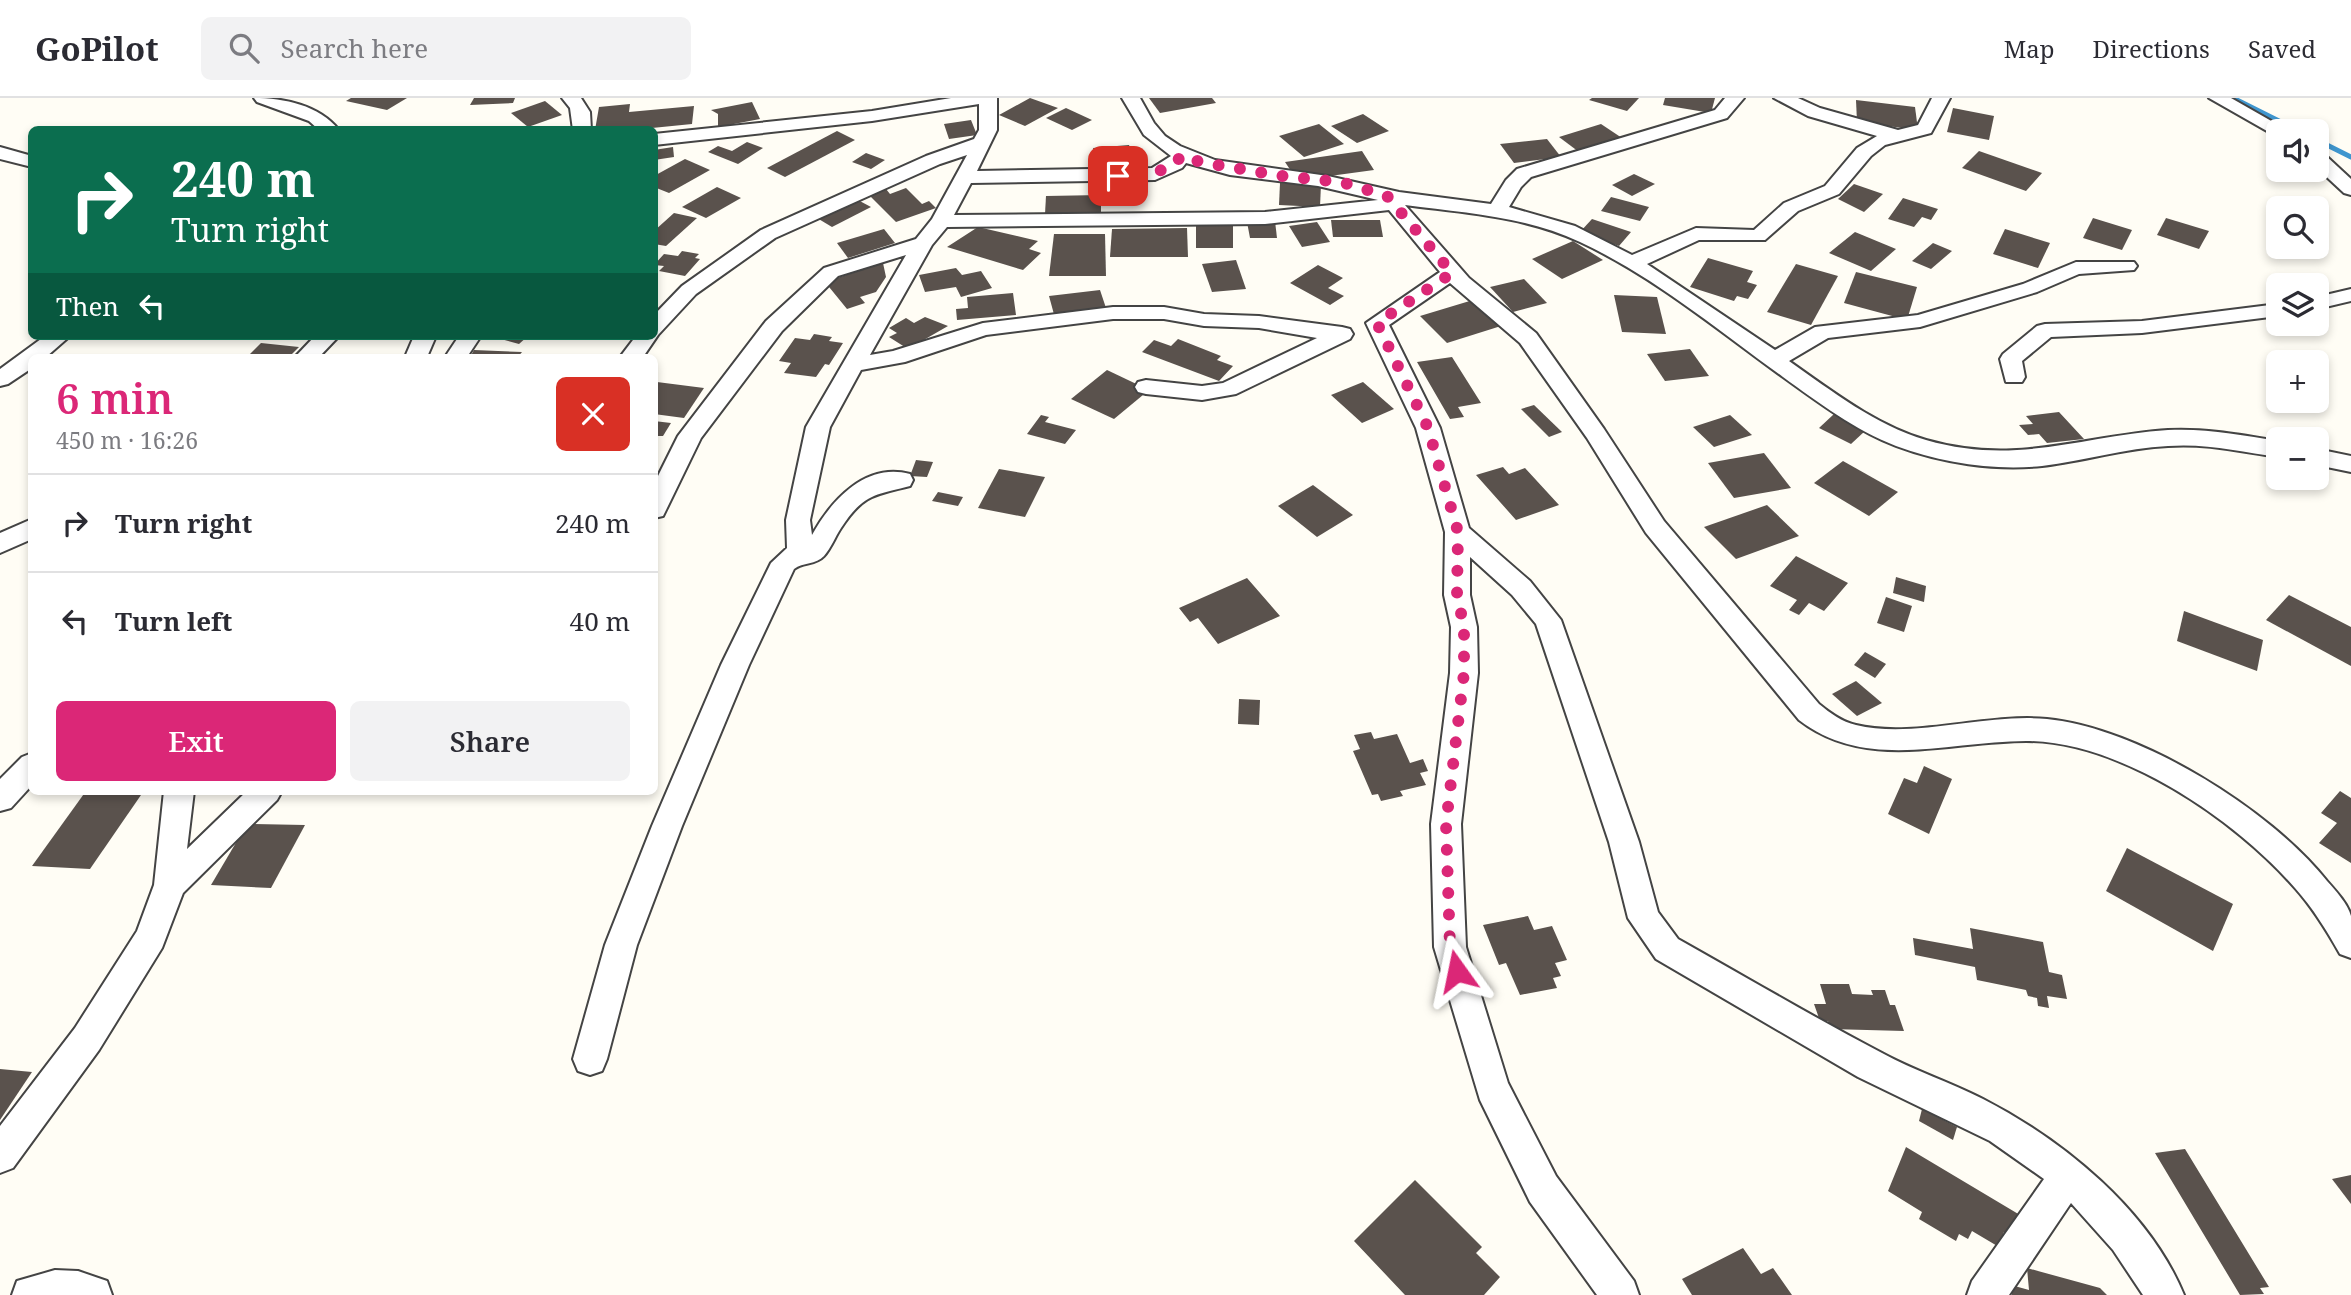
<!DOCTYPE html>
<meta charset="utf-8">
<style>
body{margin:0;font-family:"Noto Serif",serif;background:#f2f2f3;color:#2b2b33;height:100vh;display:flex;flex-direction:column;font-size:26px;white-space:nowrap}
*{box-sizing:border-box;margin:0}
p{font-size:23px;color:#7c7c81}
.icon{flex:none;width:38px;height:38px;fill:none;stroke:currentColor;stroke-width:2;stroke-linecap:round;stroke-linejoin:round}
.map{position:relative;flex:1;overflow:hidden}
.drawer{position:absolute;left:28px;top:256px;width:630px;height:441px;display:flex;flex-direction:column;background:#fff;border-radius:10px;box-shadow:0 4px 10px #0003}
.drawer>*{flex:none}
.guide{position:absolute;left:28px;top:28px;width:630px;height:214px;border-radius:10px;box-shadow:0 4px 10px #0003;background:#0b6e4f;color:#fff;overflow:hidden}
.fabs{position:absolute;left:2266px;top:21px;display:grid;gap:14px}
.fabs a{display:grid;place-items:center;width:63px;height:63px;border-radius:10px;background:#fff;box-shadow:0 4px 10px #0003;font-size:35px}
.pin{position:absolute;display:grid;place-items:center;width:60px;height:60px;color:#fff;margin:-30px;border-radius:14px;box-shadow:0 4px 10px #0006}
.me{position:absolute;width:77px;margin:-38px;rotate:348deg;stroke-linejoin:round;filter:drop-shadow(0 0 5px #0008)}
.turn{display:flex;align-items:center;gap:24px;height:147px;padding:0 28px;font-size:32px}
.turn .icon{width:91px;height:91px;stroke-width:2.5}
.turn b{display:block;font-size:49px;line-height:60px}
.then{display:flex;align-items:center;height:66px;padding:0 28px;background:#0003;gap:14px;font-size:26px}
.round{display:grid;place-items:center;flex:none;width:74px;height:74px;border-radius:10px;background:#f2f2f3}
.overview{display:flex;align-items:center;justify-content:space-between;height:119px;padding:0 28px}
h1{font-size:42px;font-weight:600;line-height:52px;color:#db2777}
.primary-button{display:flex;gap:14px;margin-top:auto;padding:14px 28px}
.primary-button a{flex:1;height:80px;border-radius:10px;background:#db2777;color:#fff;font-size:28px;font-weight:600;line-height:80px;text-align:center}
.primary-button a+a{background:#f2f2f3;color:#2b2b33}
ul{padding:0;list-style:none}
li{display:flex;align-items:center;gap:21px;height:98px;padding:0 28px;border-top:2px solid #e1e1e2}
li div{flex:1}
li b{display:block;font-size:26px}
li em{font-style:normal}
header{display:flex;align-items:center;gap:42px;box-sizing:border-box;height:98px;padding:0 35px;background:#fff;border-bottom:2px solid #e1e1e2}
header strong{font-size:33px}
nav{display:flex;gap:38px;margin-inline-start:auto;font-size:24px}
.search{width:490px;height:63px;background:#f2f2f3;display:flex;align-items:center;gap:18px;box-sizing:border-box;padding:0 24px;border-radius:10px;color:#7c7c81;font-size:26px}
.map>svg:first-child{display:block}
</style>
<header>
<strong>GoPilot</strong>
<div class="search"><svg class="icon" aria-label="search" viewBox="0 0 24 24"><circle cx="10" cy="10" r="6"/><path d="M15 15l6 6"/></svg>Search here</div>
<nav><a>Map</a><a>Directions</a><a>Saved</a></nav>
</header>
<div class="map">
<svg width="2351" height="1197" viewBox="0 0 2351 1197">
<rect width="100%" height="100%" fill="#fffdf5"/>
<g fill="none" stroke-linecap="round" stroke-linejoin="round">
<g stroke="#3f96cf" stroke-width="5">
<path d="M2233,0L2299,33"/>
<path d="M2317,42L2351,59"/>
</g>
</g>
<g fill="#5a524d">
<path d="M351,0H407L387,12L346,3Z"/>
<path d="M474,0H515L513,5L470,7Z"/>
<path d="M1030,0L1058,10L1025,28L999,17Z"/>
<path d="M1149,0H1212L1216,5L1160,15Z"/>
<path d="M1592,0H1639L1627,13L1589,2Z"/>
<path d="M1665,0H1715L1711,15L1663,7Z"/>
<path d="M1856,2L1915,9L1918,32L1857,24Z"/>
<path d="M545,3L562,17L528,29L511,15Z"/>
<path d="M752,4L760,21L718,29V16L711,12Z"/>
<path d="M630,6L629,14L694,8L692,26L632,32H595L599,9Z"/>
<path d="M1066,10L1092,22L1072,32L1046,20Z"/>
<path d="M1953,10L1994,18L1989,42L1947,34Z"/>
<path d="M1363,16L1389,33L1357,45L1331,28Z"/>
<path d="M971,22L977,37L949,41L944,26Z"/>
<path d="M1319,26L1344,46L1304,59L1279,38Z"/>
<path d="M1601,26L1622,40L1579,54L1559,39Z"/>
<path d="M837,33L855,42L785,79L767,70Z"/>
<path d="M1547,41L1561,59L1514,65L1500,46Z"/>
<path d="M747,44L763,50L738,66L708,54L718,48L732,53Z"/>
<path d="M1129,47L1136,67L1099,71L1093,50Z"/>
<path d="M673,49L674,59L654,62V52Z"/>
<path d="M1362,53L1374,72L1315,80L1311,74L1293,76L1285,64Z"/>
<path d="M1979,53L2042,75L2026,93L1962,70Z"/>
<path d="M866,55L885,62L871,71L852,64Z"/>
<path d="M685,61L710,72L669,95L654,89V78Z"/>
<path d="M1634,76L1655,86L1632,98L1612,87Z"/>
<path d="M1280,85L1321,86L1320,109L1279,107Z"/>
<path d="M1854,86L1883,96L1864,114L1838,101Z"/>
<path d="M717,89L741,100L706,120L682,109Z"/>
<path d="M906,90L922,106L929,103L936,110L896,124L869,97L886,91L890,96Z"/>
<path d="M1101,97V115L1045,116L1046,98Z"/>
<path d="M1611,99L1649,109L1640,123L1601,113Z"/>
<path d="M1903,100L1938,111L1931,122L1922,119L1914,129L1888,121Z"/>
<path d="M856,101L871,109L832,129L817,120Z"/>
<path d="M674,115L697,120L666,148L654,146V133Z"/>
<path d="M2093,120L2132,132L2122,152L2083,140Z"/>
<path d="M2166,120L2209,133L2199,151L2157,137Z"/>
<path d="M1592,121L1631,134L1619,148L1580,134Z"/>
<path d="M1331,122H1380L1383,139H1333Z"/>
<path d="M1275,123L1277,140H1250L1247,124Z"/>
<path d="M1317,124L1330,144L1302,149L1289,128Z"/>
<rect x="1196" y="128" width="37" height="22"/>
<path d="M978,129L1038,143L1029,151L1041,155L1023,172L947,149Z"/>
<path d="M1187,130L1188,159H1110L1112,131Z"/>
<path d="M884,131L895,145L848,160L837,145Z"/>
<path d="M2005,131L2050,145L2038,170L1993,156Z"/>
<path d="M1855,134L1896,151L1871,173L1829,155Z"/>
<path d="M1054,136H1105L1106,178H1049Z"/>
<path d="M1573,143L1603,162L1562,181L1532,161Z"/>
<path d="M1933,145L1952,153L1931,171L1912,163Z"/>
<path d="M682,153L699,156L695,160L700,161L685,178L659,173L664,168L654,167L664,156L678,158Z"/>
<path d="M1708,160L1753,173L1747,184L1757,187L1748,201L1737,198L1734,203L1690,189Z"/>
<path d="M1236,162L1246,191L1212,194L1202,166Z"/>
<path d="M883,165L886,179L876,194L860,199L865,205L847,211L825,184Z"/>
<path d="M1796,166L1838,178L1811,227L1767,214Z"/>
<path d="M1318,167L1343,180L1328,190L1344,198L1330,207L1290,185Z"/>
<path d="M956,170L962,177L981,173L992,190L961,199L956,189L925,194L919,177Z"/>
<path d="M1856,174L1917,189L1907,222L1844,205Z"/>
<path d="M1524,181L1547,205L1513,214L1490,189Z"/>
<path d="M1100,192L1107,213L1055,220L1049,198Z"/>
<path d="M1013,195L1016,217L957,222L956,211L968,210L967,199Z"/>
<path d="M1614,197L1657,199L1666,236L1622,234Z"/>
<path d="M1473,202L1501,228L1447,245L1420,218Z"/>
<path d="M925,219L948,228L908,251L889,239L897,235L889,230L906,220L914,225Z"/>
<path d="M814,236L832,239L829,243L843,245L829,267L825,266L816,279L784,275L791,265L779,263L795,240L810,242Z"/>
<path d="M490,238H528L519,246Z"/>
<path d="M1178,241L1221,258L1217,262L1233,268L1219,283L1142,254L1154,242L1171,248Z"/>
<path d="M261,245L299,249L289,259H247Z"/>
<path d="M1690,251L1709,278L1665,283L1647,256Z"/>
<path d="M474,252L522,254L518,259H470Z"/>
<path d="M1452,259L1481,305L1458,309L1464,319L1450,321L1417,264Z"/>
<path d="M1107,272L1149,292L1114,321L1071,301Z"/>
<path d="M657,284L704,290L684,320L654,316Z"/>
<path d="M1363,284L1394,311L1362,325L1331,297Z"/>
<path d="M1534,307L1562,334L1549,339L1521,311Z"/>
<path d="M2059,314L2084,341L2047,345L2039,336L2028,337L2019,327L2033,326L2026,318Z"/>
<path d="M1834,316L1865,333L1851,346L1819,330Z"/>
<path d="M1041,317L1049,319L1045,324L1076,332L1065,346L1027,336Z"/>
<path d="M1730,317L1752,337L1714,349L1693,329Z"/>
<path d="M654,323L671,325L663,338H654Z"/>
<path d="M1764,355L1791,390L1734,400L1708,365Z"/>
<path d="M916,362L933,364L927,379L910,378Z"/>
<path d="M1843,363L1898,394L1869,418L1814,385Z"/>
<path d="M1503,369L1509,376L1525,370L1559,407L1516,422L1476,377Z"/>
<path d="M999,371L1045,379L1025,419L978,410Z"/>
<path d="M1313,387L1353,417L1317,439L1278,408Z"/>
<path d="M938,394L963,399L958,408L932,403Z"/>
<path d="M1767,407L1799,438L1736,461L1704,429Z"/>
<path d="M1796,458L1848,485L1824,513L1809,505L1799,517L1789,512L1797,502L1770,488Z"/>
<path d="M1896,479L1926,488L1924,504L1893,495Z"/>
<path d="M1247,480L1280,518L1218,546L1198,520L1190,524L1179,510Z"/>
<path d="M2289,497L2351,529V568L2266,522Z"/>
<path d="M1886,499L1912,508L1904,534L1877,525Z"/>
<path d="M2184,513L2263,542L2257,573L2177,543Z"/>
<path d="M1865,554L1886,566L1875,580L1854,567Z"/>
<path d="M1856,583L1882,605L1857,618L1832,596Z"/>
<path d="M1239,601L1260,602L1259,627L1238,626Z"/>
<path d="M1371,634L1374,641L1397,636L1410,665L1423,661L1428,673L1420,675L1426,687L1400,693L1403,698L1381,703L1378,696L1372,697L1353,653L1360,651L1354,637Z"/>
<path d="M1924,668L1952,681L1929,736L1888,716L1904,680L1917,685Z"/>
<path d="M86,693L141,697L90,771L32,768Z"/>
<path d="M2340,693L2351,700V765L2319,745L2337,725L2321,715Z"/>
<path d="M247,726L305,727L271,790L211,787Z"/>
<path d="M2127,750L2233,806L2213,853L2106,793Z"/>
<path d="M1528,818L1534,832L1552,828L1567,862L1555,865L1561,878L1553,880L1557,890L1520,897L1506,865L1499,867L1483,827Z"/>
<path d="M1970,830L2043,844L2049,874L2062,877L2067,901L2047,898L2049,910L2038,908L2037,900L2028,898L2026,892L1977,882L1975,869L1915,857L1913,840L1973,851Z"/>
<path d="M1820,886H1849L1852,896L1873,897L1871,892H1885L1890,907H1895L1904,933L1830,931L1828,923H1820L1814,906H1826Z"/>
<path d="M0,971L32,974L0,1022Z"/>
<path d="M1922,1011L1957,1029L1953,1042L1919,1023Z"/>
<path d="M1906,1049L2025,1120L2018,1142L2004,1134L1999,1149L1972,1133L1968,1141L1959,1136L1956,1143L1919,1121L1922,1114L1888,1093Z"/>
<path d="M2185,1051L2269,1189L2260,1190L2264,1196L2240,1197L2155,1055Z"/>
<path d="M2351,1077V1106L2332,1081Z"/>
<path d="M1415,1082L1482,1149L1476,1155L1500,1179L1484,1197H1405L1354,1143Z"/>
<path d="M1743,1150L1761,1176L1773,1170L1792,1197H1692L1682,1181Z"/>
<path d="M2027,1170L2100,1190L2107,1197H2012L2011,1187L2029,1192Z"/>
</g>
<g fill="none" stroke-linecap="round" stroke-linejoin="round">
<g stroke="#444" stroke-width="4">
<g id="street">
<path d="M254,0C284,0 319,7 339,32H319L309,23L257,4Z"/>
<path d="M562,0H581L590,14L591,32H573L570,10Z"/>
<path d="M951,0H997V32L977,73L1152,70L1171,58L1144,37L1122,0H1140L1154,25L1165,38L1180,48L1215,62L1328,78L1399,94L1491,106L1506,82L1517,71L1715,12L1725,0H1744L1727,20L1531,79L1521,89L1509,109L1575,128L1632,157L1696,130L1754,132L1784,105L1825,88L1857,50L1877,38L1808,18L1774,0H1798L1820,10L1898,32L1918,27L1932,0H1950L1931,35L1885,47L1871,58L1839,96L1798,113L1765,142H1699L1647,166L1775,252L1815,229L1918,217L2023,186L2076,164H2134L2137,168L2134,172L2079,176L2037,194L1920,229L1828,240L1789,263C1832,293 1875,327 1926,342C2016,368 2081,338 2168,332C2205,330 2242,337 2278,343V359C2242,354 2206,345 2168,348C2125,350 2084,363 2042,368C1995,373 1941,365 1896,348C1855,332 1819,305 1783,279C1718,232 1653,178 1580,144C1524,118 1465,115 1405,107L1469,180L1536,235L1604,331L1664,423L1819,606C1830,615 1842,624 1856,627C1913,641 1987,615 2047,621C2139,630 2270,711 2327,783C2335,792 2348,806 2351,818C2351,831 2351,847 2351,860L2340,856C2327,833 2313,810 2295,790C2235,721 2120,643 2026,643C1949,643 1866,674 1799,622L1646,435L1587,340L1520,245L1450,185L1389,227L1440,330L1469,430L1530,483L1561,522L1639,744L1658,814L1678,841C1746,879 1813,919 1882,955C1915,973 1950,984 1983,1001C2063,1042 2149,1112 2184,1197H2143L2113,1152L2071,1105L2009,1197H1967L1972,1183L2044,1081L1990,1043L1858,979L1656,861L1628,820L1609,744L1536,526L1512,497L1470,459V497L1477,529L1478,575L1461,726L1466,849L1508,985L1556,1078L1634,1183L1639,1197H1597L1530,1104L1480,1002L1434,849L1431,726L1450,575L1451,529L1444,497L1445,434L1416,330L1366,225L1440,174L1389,112L1265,126L947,129L932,147L870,257L893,253L983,225L1113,209H1164L1204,216L1259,218L1342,229L1350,231L1353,236L1350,241L1236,296L1202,302L1146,296L1138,294L1135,289L1138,284L1146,282L1202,288L1223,285L1317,240L1259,230L1204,228L1164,221H1113L986,237L905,264L861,272L830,329L810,422L812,437C831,403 865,364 910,376L913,382L910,388C875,397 863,396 841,430C835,439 831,450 824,458C816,467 803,464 794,471L749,567L682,728L637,847L607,961L602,973L590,977L578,973L573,961L605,847L652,728L721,567L771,465L787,450L786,422L806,329L906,157L838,178L782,233L701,340L666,412L663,418L654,420V386L678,338L766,223L824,170L916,141L932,121L967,57L940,66L775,140L696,196L658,237L643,259H620L636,238H654V217L682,188L761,132L926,58L974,41L979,32V6L872,23L654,47V36L872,13ZM1186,65L1230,77L1318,88L1378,102L1265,114L954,117L971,85L1155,82L1182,70Z"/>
<path d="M2209,0H2231L2289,33H2278V38L2274,37Z"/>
<path d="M0,49L32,58V69L0,61Z"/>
<path d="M2317,54L2324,56L2351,81V97L2344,95L2317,70Z"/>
<path d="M2351,191V203L2317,211V199Z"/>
<path d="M2278,206V218L2142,235L2051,239L2022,263L2025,279L2022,284H2006L2000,261L2003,256L2037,228L2045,226L2142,223Z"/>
<path d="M45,238H70L46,259H32V270L8,286L0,288V271Z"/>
<path d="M315,238H339L319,259H295Z"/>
<path d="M414,238H436L427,259H405Z"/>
<path d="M459,238H481L467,259H445Z"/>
<path d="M2317,351L2351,358V374L2317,367Z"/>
<path d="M32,421V441L0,455V435Z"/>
<path d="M32,655V687L11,710L0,713V681L22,659Z"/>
<path d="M164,693H194L187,751L247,693H282L277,702L183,795L162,850L99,952L13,1070L0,1075V1028L75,930L137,833L154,787Z"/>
<path d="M55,1172L78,1173L107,1183L112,1197H12L17,1183Z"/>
</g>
</g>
<use href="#street" fill="#fff" fill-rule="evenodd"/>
</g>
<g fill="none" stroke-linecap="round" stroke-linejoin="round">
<path stroke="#db2777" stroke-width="12" stroke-dasharray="0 21.6" d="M1118,78C1141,76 1166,78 1182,57L1200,64L1282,78L1341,84L1387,98L1452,175L1377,225L1428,330L1458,434L1457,497L1464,529V575L1446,726L1450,849L1457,873"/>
</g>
</svg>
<div class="fabs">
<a><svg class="icon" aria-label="sound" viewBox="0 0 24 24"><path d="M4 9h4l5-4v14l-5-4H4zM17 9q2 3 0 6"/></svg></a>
<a><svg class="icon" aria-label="search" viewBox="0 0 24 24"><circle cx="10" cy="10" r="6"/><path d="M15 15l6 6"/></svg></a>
<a><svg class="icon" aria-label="layers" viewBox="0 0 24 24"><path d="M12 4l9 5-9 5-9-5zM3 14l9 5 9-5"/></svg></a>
<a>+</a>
<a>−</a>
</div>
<div class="pin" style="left:1118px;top:78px;background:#d93025"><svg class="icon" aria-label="arrive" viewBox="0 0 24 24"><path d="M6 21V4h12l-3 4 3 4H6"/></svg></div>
<svg class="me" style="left:1457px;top:873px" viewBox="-20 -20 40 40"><path d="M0-17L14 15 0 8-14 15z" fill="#db2777" stroke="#fff" stroke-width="4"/></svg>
<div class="guide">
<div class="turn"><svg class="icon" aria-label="right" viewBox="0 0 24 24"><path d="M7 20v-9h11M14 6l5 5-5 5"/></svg><div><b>240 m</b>Turn right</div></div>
<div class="then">Then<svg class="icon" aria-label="left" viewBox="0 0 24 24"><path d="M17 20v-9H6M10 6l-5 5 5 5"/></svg></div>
</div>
<section class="drawer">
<div class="overview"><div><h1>6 min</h1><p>450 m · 16:26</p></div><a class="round" style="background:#d93025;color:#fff"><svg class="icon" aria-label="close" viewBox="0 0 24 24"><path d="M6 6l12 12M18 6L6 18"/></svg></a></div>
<ul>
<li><svg class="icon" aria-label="right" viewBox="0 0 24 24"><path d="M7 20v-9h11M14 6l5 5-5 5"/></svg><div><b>Turn right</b></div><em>240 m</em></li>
<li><svg class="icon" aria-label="left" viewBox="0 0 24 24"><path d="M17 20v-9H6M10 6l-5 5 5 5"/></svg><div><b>Turn left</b></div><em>40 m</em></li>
</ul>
<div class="primary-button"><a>Exit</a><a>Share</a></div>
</section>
</div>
